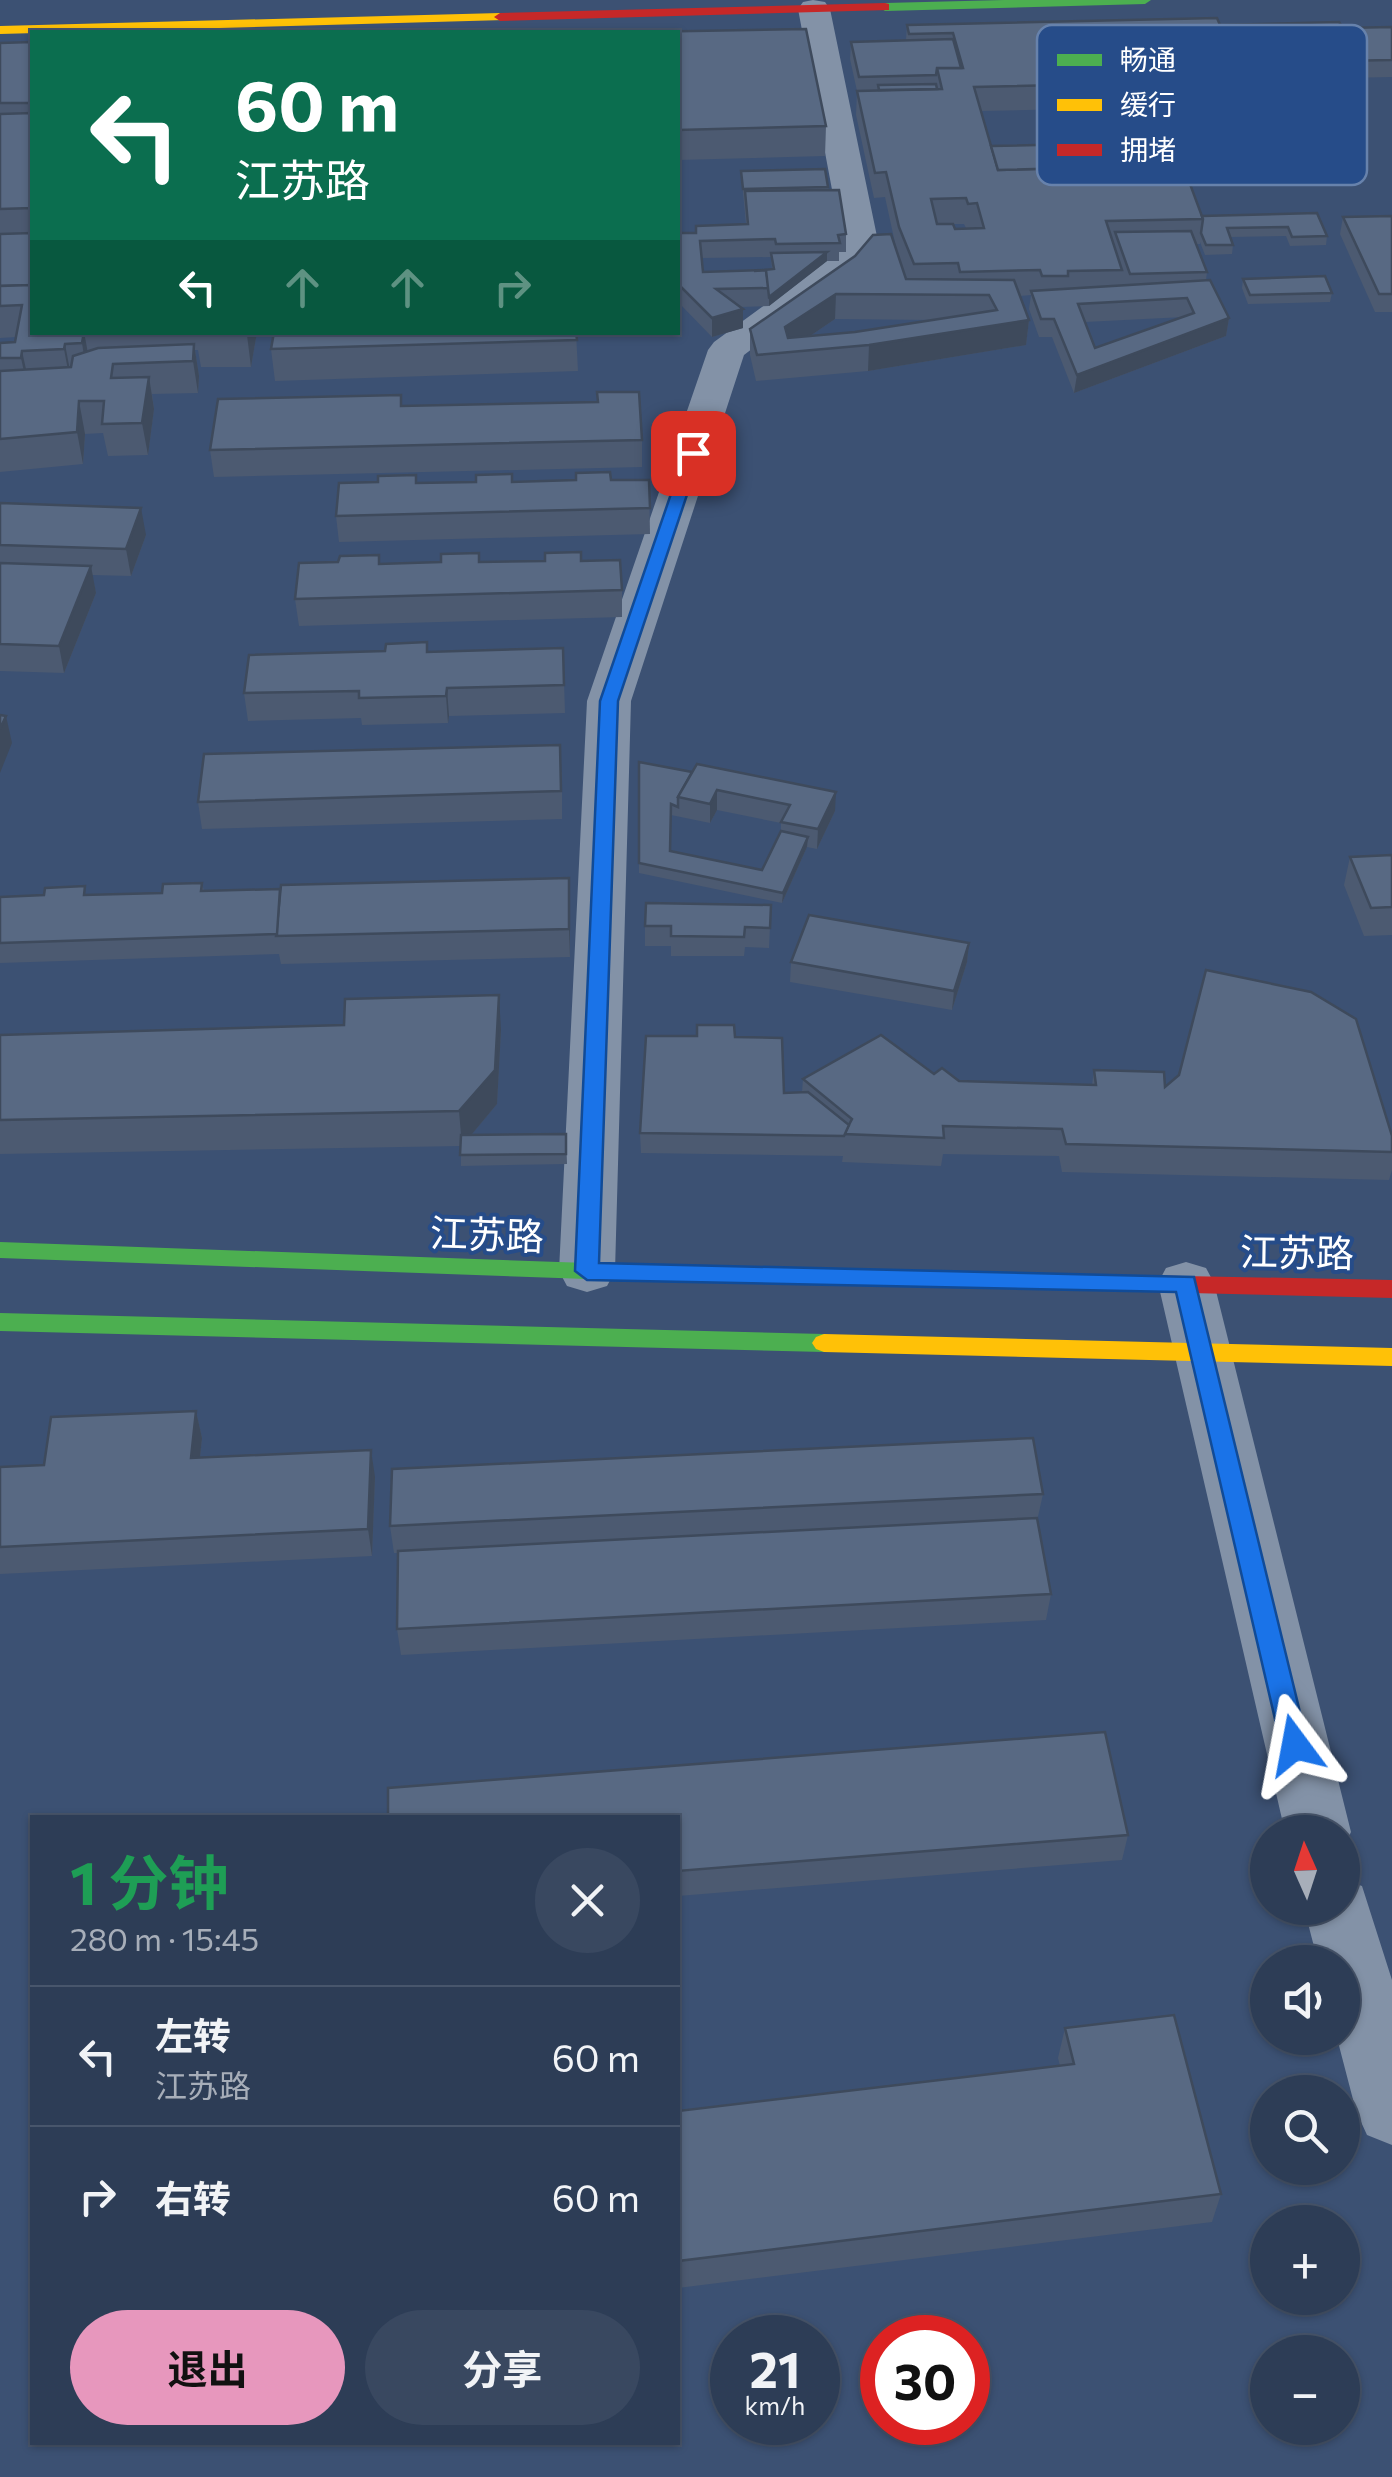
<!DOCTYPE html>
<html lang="zh">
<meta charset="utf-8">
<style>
body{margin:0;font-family:Commissioner,"Noto Sans SC",sans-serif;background:#394860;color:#f1f3f6;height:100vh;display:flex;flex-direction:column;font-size:38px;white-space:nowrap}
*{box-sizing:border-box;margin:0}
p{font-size:32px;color:#a7aeb9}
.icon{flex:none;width:55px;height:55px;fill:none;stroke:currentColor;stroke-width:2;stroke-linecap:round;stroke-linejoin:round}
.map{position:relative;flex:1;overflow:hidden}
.panel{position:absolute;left:30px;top:1815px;width:650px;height:630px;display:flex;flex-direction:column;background:#2d3d56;border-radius:0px;box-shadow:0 2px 8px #0004,0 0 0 2px #48566c}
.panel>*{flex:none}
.top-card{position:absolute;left:30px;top:30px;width:650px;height:305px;border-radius:0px;box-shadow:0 2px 8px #0004,0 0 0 2px #48566c;background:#0b6e4f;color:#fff;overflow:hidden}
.needle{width:65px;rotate:357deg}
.tools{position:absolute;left:1250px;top:1815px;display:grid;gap:20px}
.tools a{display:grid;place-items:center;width:110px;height:110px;border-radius:50%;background:#2d3d56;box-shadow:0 2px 8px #0004,0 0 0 2px #48566c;font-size:50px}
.speed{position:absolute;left:710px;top:2315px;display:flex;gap:20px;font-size:50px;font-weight:700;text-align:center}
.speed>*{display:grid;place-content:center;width:130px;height:130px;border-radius:50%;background:#2d3d56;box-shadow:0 2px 8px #0004,0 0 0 2px #48566c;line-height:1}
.speed small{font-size:25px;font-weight:400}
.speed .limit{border:15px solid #d22;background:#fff;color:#111}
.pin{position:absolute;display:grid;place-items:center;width:85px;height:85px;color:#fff;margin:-42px;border-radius:20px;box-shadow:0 5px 15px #0006}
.me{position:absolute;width:110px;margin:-55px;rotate:347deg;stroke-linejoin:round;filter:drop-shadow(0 0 8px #0008)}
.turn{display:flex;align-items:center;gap:35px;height:210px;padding:0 40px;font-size:45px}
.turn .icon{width:130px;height:130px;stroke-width:2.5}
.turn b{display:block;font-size:70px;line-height:85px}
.lanes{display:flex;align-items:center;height:95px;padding:0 40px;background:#0003;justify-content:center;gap:50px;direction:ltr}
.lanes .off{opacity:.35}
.round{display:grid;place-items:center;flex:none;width:105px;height:105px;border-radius:52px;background:#394860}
.head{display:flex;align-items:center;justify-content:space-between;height:170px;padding:0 40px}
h1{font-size:60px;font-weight:700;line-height:75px;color:#1e9e55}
.cta{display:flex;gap:20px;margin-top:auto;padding:20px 40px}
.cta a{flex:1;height:115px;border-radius:60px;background:#e797bd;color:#111;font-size:40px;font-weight:700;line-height:115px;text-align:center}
.cta a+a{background:#394860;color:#f1f3f6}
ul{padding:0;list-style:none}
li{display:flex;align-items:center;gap:30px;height:140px;padding:0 40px;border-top:2px solid #48566c}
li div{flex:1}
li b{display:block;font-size:38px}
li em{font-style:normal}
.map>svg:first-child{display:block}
</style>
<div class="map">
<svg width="1392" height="2477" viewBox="0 0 1392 2477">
<rect width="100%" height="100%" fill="#3c5173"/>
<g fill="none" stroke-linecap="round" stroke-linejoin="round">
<g fill="#8392a7" fill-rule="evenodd">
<path d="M813,0L825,2L830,9L880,251L744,355L631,701L615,1271L607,1286L587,1292L567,1286L559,1271L587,701L708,350L714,342L843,248L798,9L803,2Z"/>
<path d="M1186,1262L1206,1268L1214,1283L1351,1832L1342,1851V1832H1285L1158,1283L1166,1268Z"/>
<path d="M1342,1879L1362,1886L1392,1980V2145L1367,2135L1356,2111L1337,2038H1342V1962H1318L1304,1908H1342Z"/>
</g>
<g fill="#4caf50" fill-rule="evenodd">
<path d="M1004,0H1151L1145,4L885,11L879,7L885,3Z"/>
<path d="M0,1242L587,1263L982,1272L990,1274L993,1280L990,1286L982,1288L587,1279L0,1258Z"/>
<path d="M0,1313L824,1334L832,1337L836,1343L832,1349L824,1352L0,1331Z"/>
</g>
<g fill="#ffc107" fill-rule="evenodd">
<path d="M500,13L505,14V20L0,34V26Z"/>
<path d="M824,1334L1392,1348V1366L824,1352L816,1349L812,1343L816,1337Z"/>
</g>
<g fill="#c62828" fill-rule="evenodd">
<path d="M885,3L889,4V10L500,21L494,17L500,13Z"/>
<path d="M982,1272L1392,1280V1298L982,1288L974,1286L971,1280L974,1274Z"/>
</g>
</g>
<g fill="#4c5a71" fill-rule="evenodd">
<path d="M907,25H1220L1343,28L1392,27V77L1244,80L1241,105L981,111L991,146L1179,165L1202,216L1317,213L1327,236L1326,245L1290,246L1286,236L1230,237L1233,245L1232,254L1205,255L1200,242V244H1196L1207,272L1206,280L1229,318L1226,336L1074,393L1052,337H1039L1029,309L1031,295L1020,296L1029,320L1026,345L868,371L756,381L750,355V329L897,252L885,197L874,198L856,115L857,91L850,59L851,42L906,40ZM953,224H964L966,228L955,229ZM1184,317L1095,348L1085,322ZM835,319L934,320L855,332L810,336Z"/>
<path d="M678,32L826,126L825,156L678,160Z"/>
<path d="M32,42V332H257L251,367H201L198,350H195L199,376L198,393L152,394L154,409L148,455L108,456L103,433L85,434L83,464L0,472V343L15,342L16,337L0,338V43Z"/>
<path d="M741,171L828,187L846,234V252H839V261H827L769,306L740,307L743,328L712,337L678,302V233H696V226L746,224ZM771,257L772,269L703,272L702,258Z"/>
<path d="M1392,216V312H1375L1340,234L1343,217Z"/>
<path d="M1243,279L1332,293L1330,302L1248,304L1242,288Z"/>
<path d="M576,332L578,371L275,381L271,349Z"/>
<path d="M402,406L642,440V467L214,477L210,450Z"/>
<path d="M649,480L650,534L339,542L336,516L417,483Z"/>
<path d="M0,503L146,535L131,576L92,575L96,593L64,673L0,671Z"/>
<path d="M581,561L622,590V617L299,626L295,599L380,564Z"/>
<path d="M563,648L565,713L449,716L448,723L362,725L361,718L248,721L244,693L428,652Z"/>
<path d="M639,762L835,811L817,849L807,847L782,903L639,873ZM717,810L781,823V831L762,870L670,851L671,815L710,823Z"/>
<path d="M562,772V819L202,829L198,802Z"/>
<path d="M1392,855V935L1364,936L1344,885L1350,857Z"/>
<path d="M202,883L204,891L570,906V957L281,964L279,954L0,963V897L162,893Z"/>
<path d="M771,905L769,948L745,947L744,956H671V946H645V926Z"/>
<path d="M969,943L967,962L952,1010L790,982L791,962Z"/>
<path d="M501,1030L497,1104L471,1135L566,1134L567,1164L461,1166V1146L0,1154V1035Z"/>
<path d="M735,1037L784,1093L802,1092L803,1079L934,1074L959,1081L1092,1085L1094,1070L1392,1136V1170L1389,1180L1062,1172L1059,1156L943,1154L941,1166L842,1162L843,1156L641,1153L640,1133Z"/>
<path d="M196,1411L202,1438L200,1457L375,1477L372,1556L0,1574V1467L44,1465Z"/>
<path d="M1043,1494L1037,1521L1051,1594L1046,1620L401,1655L397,1629L398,1553H394L390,1526Z"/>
<path d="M678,1818L1128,1835L1122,1860L678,1896Z"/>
<path d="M1065,2028L1221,2194L1212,2222L678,2288V2111L1060,2066L1058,2058Z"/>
</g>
<g fill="#3e4a5c">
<path d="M827,252V261L769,306V297Z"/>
<path d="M836,294L835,319L785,353V327Z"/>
<path d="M743,309V328L712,337V318Z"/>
<path d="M1229,318L1226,336L1074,393L1077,375Z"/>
<path d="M1029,320L1026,345L868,371L869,345Z"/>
<path d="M84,332L90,364L87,375L82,343Z"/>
<path d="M247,332H257L251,367L247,335Z"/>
<path d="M65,344L71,376L70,381L64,349Z"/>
<path d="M194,344L199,376L198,393L193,361Z"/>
<path d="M22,351L29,383L28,390L21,358Z"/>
<path d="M149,377L154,409L148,455L142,423Z"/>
<path d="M79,401L85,434L83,464L77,432Z"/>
<path d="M141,508L146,535L131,576L126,549Z"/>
<path d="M91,566L96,593L64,673L59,646Z"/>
<path d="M447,688L449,716L448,723L446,696Z"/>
<path d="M6,716L12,743L0,773V729Z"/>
<path d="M717,790V810L710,823V804Z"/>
<path d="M836,792L835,811L817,849L818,829Z"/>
<path d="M808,837L807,847L782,903L783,893Z"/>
<path d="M569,878L570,906V957L569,929Z"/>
<path d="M969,943L967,962L952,1010L954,991Z"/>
<path d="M499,995L501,1030L497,1104L462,1146L459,1111Z"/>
<path d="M196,1411L202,1438L197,1485L191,1458Z"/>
<path d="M371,1450L375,1477L372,1556L368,1529Z"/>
</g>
<g fill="#586983" stroke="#3e4a5c" stroke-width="2.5" fill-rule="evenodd">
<path d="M1217,18L1244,81L974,87L998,170L1183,165L1203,219L1106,221L1122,270L1068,271V276H1042L1040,270L960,272L958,263L914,264L899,227L886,172L875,173L857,91L942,89L937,68H963L953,33L909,34L907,25ZM966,198L968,204L977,203L984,228L955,229L953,224H937L931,199Z"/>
<path d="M1339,22L1343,28L1392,27V60L1237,63L1220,25Z"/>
<path d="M806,29L826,126L678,130V32H636Z"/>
<path d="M520,30V32H401Z"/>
<path d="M953,39L961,68H937L936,75L859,77L851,42Z"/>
<path d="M32,42V103H0V43Z"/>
<path d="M936,84L937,89L879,90L878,85Z"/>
<path d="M32,113V208L0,209V114Z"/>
<path d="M1170,142L1179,165L998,170L991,146Z"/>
<path d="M825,169L828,187L743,189L741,171Z"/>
<path d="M839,190L846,234L838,235L840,243L776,244L775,239L700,241L703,272L766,270L769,288L716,289L743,309L712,318L678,284V233H696V226L748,224L745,191Z"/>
<path d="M1317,213L1327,236L1292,237L1288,227L1227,228L1233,245H1206L1201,233L1203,219L1202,216Z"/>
<path d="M1392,216V294H1379L1343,217Z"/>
<path d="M1191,231L1207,272L1130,274L1115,232Z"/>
<path d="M32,233V285L0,286V234Z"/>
<path d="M891,234L906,279L1014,280L1029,320L869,345L757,355L750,329L855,256L873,235ZM836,294L989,295L997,310L855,332L788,338L785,327Z"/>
<path d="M827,252L769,297L766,270L754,271L774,269L771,253Z"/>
<path d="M1325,276L1332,293L1250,295L1243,279Z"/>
<path d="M1210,280L1229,318L1077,375L1054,319H1041L1031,291ZM1187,298L1194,313L1095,348L1078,304Z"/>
<path d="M32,285V332H84L82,343L65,344L64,349L22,351L21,358H0V343L15,342L22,305L0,306V286Z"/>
<rect x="196" y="332" width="51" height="3"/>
<path d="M274,332H576L577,340L271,349Z"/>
<path d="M194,344L193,361L113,364L111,378L149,377L142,423L102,424L104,401H79L77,432L0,439V371L71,367L73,356L98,348Z"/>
<path d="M597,392H639L642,440L210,450L218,399L401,395V406L598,402Z"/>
<path d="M610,472L611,480H649L650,508L336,516L339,483L378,482V476L416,475V483L476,482V475L512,474V482L576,480V473Z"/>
<path d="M0,503L141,508L126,549L0,545Z"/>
<path d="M581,552V561L620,560L622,590L295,599L299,563L338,562L340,556L379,555V564L441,562V554L479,553V562L545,561V553Z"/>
<path d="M0,563L91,566L59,646L0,644Z"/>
<path d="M427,642V652L563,648L564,685L447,688L446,696L359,698V691L244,693L249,655L385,651L386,644Z"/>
<path d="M0,715L6,716L0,729Z"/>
<path d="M560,745L561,791L198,802L204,754Z"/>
<path d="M639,762L692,772L678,797V807L671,804L670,851L762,870L781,831L808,837L783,893L639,863Z"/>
<path d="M697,764L836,792L818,829L781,822L790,805L717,790L710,804L678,797Z"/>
<path d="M1392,855V907L1371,908L1350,857Z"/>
<path d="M569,878V929L276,936L281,885Z"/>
<path d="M202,883L201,891L280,889L277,934L0,943V897L44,895L45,888L85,886L84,895L162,893L163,884Z"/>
<path d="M646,903L771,905L770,928L745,927L744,937L671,936V926H645Z"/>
<path d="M809,915L969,943L954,991L791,962Z"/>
<path d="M1206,970L1311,992L1356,1019L1392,1136V1152L1066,1144L1062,1129L943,1126L944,1138L844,1134L852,1119L803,1079L881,1035L934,1074L942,1068L959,1081L1096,1085L1094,1070L1164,1072L1165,1087L1179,1075Z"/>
<path d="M499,995L495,1070L459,1111L0,1120V1035L344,1025L345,999Z"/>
<path d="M697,1025H734L735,1037L782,1038L784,1093L808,1092L849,1125L844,1136L640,1133L646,1036H697Z"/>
<path d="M566,1134V1154L460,1155L461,1135Z"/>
<path d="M196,1411L191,1458L371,1450L368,1529L0,1547V1467L44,1465L51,1417Z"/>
<path d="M1033,1438L1043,1494L390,1526L392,1469Z"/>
<path d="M1037,1518L1051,1594L397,1629L398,1551Z"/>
<path d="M1105,1732L1128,1835L678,1871V1818H388V1788Z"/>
<path d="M1174,2015L1221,2194L678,2261V2111L1074,2064L1065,2028Z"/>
</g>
<path fill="#1a73e8" stroke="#114b97" stroke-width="2.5" d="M693,448L701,453L618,701L599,1263L1194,1277L1308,1745L1304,1753L1295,1756L1285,1753L1281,1745L1176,1292L587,1280L575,1271L600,701L685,453Z"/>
<g text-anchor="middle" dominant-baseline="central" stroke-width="8" stroke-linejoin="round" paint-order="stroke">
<g font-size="38" fill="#fff" stroke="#264c89">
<text transform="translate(487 1233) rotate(2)">江苏路</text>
<text transform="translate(1297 1251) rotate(1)">江苏路</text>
</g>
</g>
<rect x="1037" y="25" width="330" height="160" rx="15" fill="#264c89" stroke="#6782ac" stroke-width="2.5"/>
<rect x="1057" y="54" width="45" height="12" fill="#4caf50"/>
<rect x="1057" y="99" width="45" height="12" fill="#ffc107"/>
<rect x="1057" y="144" width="45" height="12" fill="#c62828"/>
<g font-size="28" fill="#fff">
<text x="1120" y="70">畅通</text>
<text x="1120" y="115">缓行</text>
<text x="1120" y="160">拥堵</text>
</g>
</svg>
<div class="tools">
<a><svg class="needle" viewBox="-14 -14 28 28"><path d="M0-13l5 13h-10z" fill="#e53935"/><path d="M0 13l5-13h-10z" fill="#a7aeb9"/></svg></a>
<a><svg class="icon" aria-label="sound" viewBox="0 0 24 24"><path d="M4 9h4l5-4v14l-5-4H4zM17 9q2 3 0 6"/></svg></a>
<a><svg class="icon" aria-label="search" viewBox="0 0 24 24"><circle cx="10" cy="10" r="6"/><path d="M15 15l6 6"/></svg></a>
<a>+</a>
<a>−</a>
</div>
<div class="speed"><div>21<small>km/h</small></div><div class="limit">30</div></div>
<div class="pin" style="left:693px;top:453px;background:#d93025"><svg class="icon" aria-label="arrive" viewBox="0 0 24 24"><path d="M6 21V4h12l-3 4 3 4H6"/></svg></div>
<svg class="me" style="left:1295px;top:1745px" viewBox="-20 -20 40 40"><path d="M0-17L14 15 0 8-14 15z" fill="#1a73e8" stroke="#fff" stroke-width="4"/></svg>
<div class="top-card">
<div class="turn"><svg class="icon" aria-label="left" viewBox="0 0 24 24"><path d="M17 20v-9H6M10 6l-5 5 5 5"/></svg><div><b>60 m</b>江苏路</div></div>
<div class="lanes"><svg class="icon" aria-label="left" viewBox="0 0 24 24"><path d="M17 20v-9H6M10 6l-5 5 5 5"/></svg><svg class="icon off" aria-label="ahead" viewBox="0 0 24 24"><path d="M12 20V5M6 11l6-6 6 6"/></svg><svg class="icon off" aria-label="ahead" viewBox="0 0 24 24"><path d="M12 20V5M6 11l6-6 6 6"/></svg><svg class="icon off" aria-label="right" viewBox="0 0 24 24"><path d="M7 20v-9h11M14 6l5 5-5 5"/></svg></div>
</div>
<section class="panel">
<div class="head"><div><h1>1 分钟</h1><p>280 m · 15:45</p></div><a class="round"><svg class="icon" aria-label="close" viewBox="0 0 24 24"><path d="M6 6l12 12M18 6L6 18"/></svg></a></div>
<ul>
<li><svg class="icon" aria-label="left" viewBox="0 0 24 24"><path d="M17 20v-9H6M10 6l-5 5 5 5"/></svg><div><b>左转</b><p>江苏路</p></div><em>60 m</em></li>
<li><svg class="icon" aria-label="right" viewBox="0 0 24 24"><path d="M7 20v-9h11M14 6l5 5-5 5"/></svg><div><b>右转</b></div><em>60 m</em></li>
</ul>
<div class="cta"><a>退出</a><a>分享</a></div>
</section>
</div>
